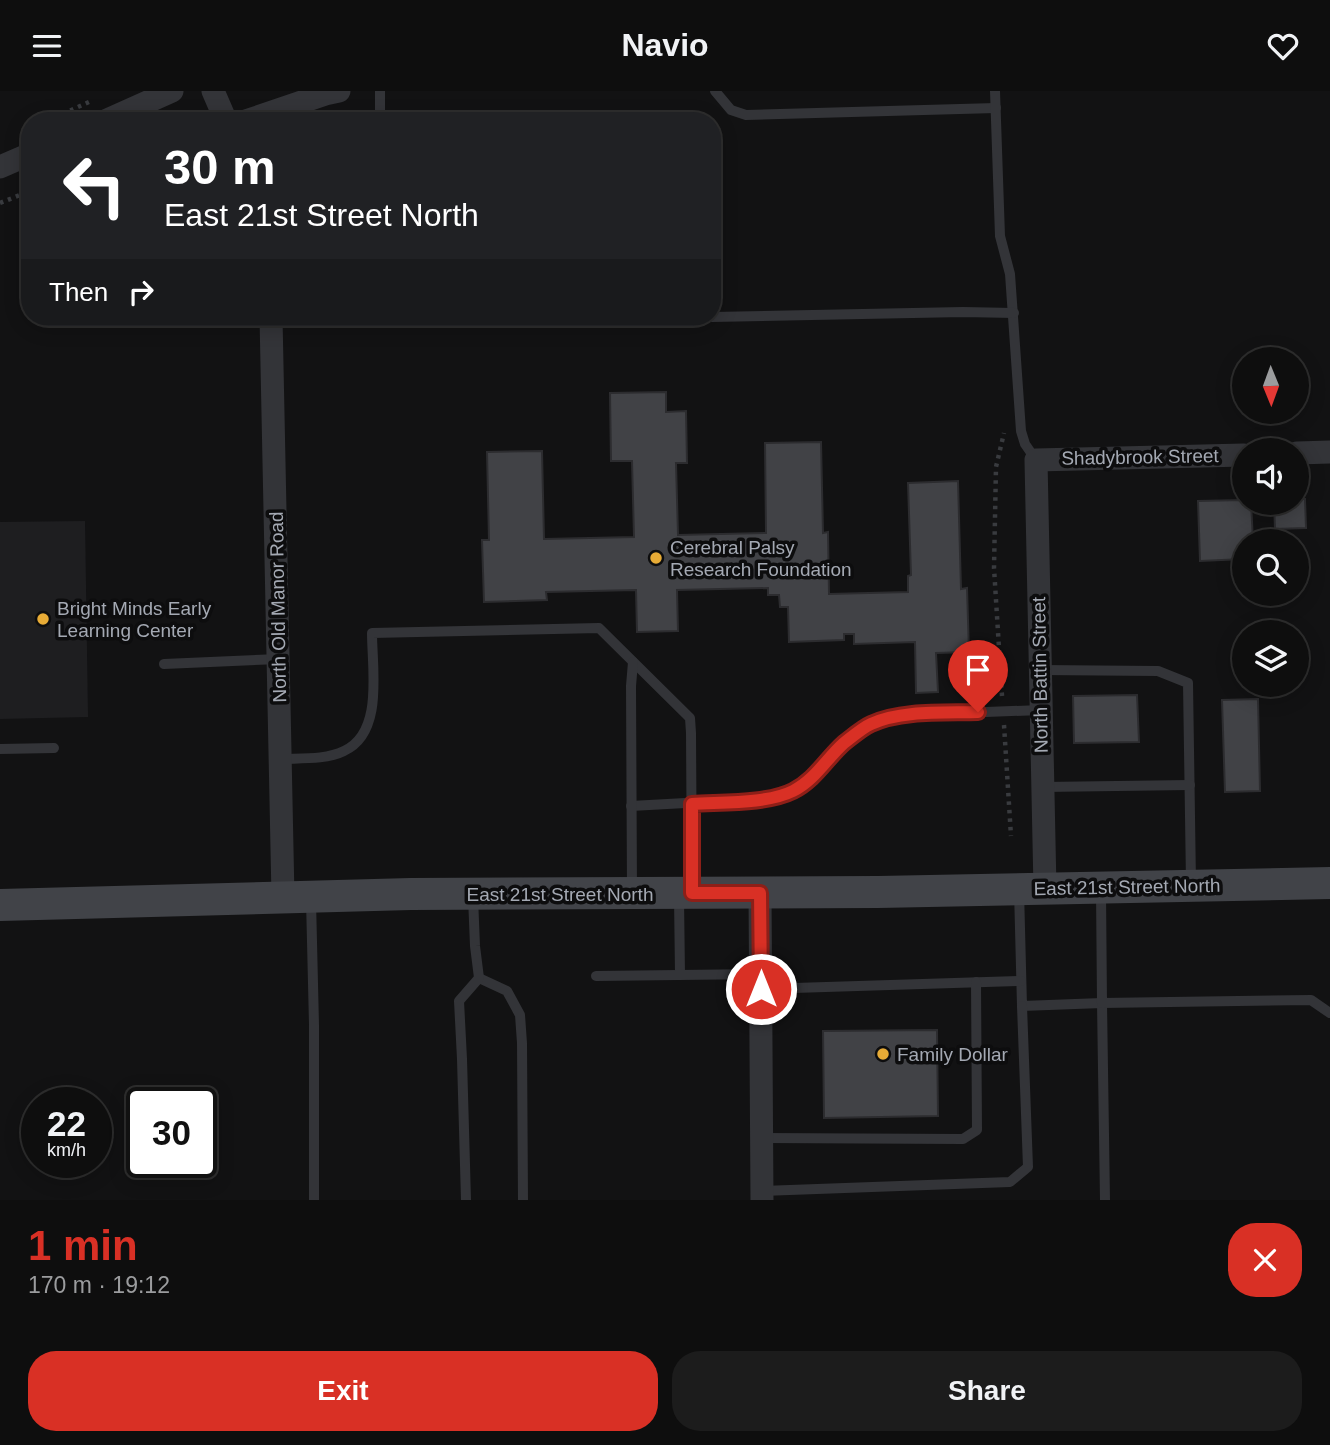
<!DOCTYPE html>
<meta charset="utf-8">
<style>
body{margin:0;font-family:Arial,sans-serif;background:#1c1c1c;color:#f1f3f6;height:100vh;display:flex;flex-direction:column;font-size:26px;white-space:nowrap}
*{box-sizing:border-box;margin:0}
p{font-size:23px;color:#9b9c9e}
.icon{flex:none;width:38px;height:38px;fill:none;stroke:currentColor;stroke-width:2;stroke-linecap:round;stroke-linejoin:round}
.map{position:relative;height:1109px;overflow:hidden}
.details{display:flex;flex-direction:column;background:#0e0e0e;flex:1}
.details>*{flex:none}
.top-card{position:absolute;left:21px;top:21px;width:700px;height:214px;border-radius:28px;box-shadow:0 4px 18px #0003,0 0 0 2px #2e2e2e;background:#202124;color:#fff;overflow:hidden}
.needle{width:46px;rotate:179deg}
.controls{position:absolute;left:1232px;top:256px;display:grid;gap:14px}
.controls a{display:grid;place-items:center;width:77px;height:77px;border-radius:50%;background:#0e0e0e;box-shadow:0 4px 18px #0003,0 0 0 2px #2e2e2e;font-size:35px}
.speed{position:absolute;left:21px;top:996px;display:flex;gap:14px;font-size:35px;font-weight:700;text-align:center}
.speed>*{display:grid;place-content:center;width:91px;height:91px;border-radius:50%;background:#0e0e0e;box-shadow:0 4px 18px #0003,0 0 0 2px #2e2e2e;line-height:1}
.speed small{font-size:18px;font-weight:400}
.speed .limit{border:4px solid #111;border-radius:10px;background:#fff;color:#111}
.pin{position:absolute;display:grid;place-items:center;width:60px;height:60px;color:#fff;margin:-72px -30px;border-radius:50% 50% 50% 0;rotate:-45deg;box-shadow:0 0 7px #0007}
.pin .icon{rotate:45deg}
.me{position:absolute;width:77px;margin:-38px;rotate:0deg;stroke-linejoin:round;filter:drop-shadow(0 0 5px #0008)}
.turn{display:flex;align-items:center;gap:24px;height:147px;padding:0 28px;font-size:32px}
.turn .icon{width:91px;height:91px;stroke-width:2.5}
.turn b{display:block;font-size:49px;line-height:60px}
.then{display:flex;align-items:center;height:66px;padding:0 28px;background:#0003;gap:14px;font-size:26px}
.round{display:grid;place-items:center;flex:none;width:74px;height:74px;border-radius:28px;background:#1c1c1c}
.summary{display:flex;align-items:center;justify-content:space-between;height:119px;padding:0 28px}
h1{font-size:42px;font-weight:600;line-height:52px;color:#d93025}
.button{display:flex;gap:14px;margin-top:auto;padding:14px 28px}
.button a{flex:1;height:80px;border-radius:28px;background:#d93025;color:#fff;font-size:28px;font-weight:600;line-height:80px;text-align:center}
.button a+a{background:#1c1c1c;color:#f1f3f6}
header{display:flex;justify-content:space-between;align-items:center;height:91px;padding:0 28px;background:#0e0e0e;font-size:32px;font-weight:600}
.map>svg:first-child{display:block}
</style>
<header><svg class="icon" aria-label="menu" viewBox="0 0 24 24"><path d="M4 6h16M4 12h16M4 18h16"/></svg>Navio<svg class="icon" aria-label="heart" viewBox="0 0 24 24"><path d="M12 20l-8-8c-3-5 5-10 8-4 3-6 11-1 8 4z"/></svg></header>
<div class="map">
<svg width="1330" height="1109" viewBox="0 0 1330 1109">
<rect width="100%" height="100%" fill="#121213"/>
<path fill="#1e1e20" d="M85,430L88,626L0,628V431Z"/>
<g fill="#414246" stroke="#2c2c2f" stroke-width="2">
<path d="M666,301V321L686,320L687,372H676L678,444L766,442L765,352L821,351L823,442L828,441L829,503L908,501V485L911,484L908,392L958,390L961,498L967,497L969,561L936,562L938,601L916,602L915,551L854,553V543H844V549L789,551L788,516H780L779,504H768V497L677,499L678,540L637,541L636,499L546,501L547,509L484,511L482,449H489L487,361L542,360L544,448L634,446L632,370H611L610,302Z"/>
<path d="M1297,408H1305L1306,437L1275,438L1274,411H1297Z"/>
<path d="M1244,409V411H1251L1253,450H1244V468L1200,470L1198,410Z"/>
<path d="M1137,604L1139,651L1074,652L1073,605Z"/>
<path d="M1258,608L1260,700L1225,701L1222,609Z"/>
<path d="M937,939L938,1025L824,1027L823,940Z"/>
</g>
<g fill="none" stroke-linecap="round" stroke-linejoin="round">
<g stroke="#393b3f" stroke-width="4.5" stroke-dasharray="3.5 5" stroke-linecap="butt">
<path d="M47,30L89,11"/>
<path d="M0,112L30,100"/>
<path d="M1002,605L994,477L996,376L1004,342"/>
<path d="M1004,634L1011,745"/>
</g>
<g stroke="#333438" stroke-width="10">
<path d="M380,0V30"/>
<path d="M715,0L731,19L746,24L996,17"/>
<path d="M995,0L1000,145L1010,183L1021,340L1025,353L1036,369"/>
<path d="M712,226L963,221L1014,222"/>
<path d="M646,227L705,226"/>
<path d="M164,573L279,568"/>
<path d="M1040,579L1158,580L1188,592L1191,792"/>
<path d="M0,658L54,657"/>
<path d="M280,668C300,667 326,669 344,660C384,642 372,578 372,542L599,537L690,627L691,642L692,799"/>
<path d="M1043,696L1190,694"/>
<path d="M631,715L758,708C813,701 815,674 853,646C859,642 865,636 871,633C883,628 897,626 909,624L1041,619"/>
<path d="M1019,799L1022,915L1102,912L1105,1109"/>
<path d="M632,800L631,595L633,571"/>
<path d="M1101,800L1102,912L1311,909L1330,922"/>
<path d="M679,806L680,884"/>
<path d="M311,809L314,934V1109"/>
<path d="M596,885L761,883"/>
<path d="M479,887L507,900L520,924L522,952L523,1109"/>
<path d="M761,898L1021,890"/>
<path d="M761,1047L963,1048L977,1039L976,891"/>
<path d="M762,1100L1010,1091L1028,1076L1022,915"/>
<path d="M466,1109L462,968L459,910L479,887L475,855L473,806"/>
</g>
<g stroke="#333438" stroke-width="23">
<path d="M213,0L226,30"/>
<path d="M105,30L172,0"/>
<path d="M246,30L325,3L339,0"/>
<path d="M0,76L30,63"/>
<path d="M271,226L283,806"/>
<path d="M1297,362L1330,361"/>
<path d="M1045,798L1036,369L1244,364"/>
<path d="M760,802L762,1109"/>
</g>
<path stroke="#414348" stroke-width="32" d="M0,814L411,803L878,801L1330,792"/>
</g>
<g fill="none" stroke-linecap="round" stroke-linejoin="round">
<g stroke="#8d1f18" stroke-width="18">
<path id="route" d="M761,898L760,802H692V713C721,711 767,713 793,700C815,689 827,667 844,652C852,646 862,637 871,633C901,619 945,622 978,621"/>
</g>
<use href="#route" stroke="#d93025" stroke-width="12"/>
</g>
<g fill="#e7ab36" stroke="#0d0d0e" stroke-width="2.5">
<circle cx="656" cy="467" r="7"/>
<circle cx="43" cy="528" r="7"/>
<circle cx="883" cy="963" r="7"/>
</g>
<g text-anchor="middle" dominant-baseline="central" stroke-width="7" stroke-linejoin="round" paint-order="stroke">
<g font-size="19" fill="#a4a9b3" stroke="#0d0d0e">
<text transform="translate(1140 366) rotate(-1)">Shadybrook Street</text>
<text transform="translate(278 516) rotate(-91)">North Old Manor Road</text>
<text transform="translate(1040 584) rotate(-91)">North Battin Street</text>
<text transform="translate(1127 796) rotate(-1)">East 21st Street North</text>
<text x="560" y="803">East 21st Street North</text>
</g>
<g font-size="19" fill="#a4a9b3" stroke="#0d0d0e" text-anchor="start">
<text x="670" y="456">Cerebral Palsy<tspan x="670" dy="22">Research Foundation</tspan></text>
<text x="57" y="517">Bright Minds Early<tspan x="57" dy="22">Learning Center</tspan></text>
<text x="897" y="963">Family Dollar</text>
</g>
</g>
</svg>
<div class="controls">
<a><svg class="needle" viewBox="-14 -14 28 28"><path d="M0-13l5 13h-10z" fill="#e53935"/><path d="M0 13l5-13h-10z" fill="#9b9c9e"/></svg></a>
<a><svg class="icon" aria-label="sound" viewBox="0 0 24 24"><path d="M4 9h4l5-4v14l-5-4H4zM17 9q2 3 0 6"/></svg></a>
<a><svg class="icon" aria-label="search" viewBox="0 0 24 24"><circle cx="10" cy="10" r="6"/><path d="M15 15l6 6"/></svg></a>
<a><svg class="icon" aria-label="layers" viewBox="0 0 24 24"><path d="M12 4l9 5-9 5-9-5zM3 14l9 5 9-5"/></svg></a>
</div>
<div class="speed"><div>22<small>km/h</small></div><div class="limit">30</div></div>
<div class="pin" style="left:978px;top:621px;background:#d93025"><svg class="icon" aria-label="arrive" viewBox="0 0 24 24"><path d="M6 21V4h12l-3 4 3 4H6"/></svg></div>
<svg class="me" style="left:761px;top:898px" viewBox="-20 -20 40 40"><circle r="17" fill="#d93025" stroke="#fff" stroke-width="3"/><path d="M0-11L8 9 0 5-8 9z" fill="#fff"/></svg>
<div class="top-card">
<div class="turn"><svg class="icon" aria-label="left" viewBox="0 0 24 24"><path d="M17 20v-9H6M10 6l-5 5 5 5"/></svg><div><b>30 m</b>East 21st Street North</div></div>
<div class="then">Then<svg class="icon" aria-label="right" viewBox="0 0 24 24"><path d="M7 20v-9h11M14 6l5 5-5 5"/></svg></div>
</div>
</div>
<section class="details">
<div class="summary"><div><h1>1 min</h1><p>170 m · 19:12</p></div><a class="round" style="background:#d93025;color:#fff"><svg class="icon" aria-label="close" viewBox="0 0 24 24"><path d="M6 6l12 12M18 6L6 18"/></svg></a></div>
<div class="button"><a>Exit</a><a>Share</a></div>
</section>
